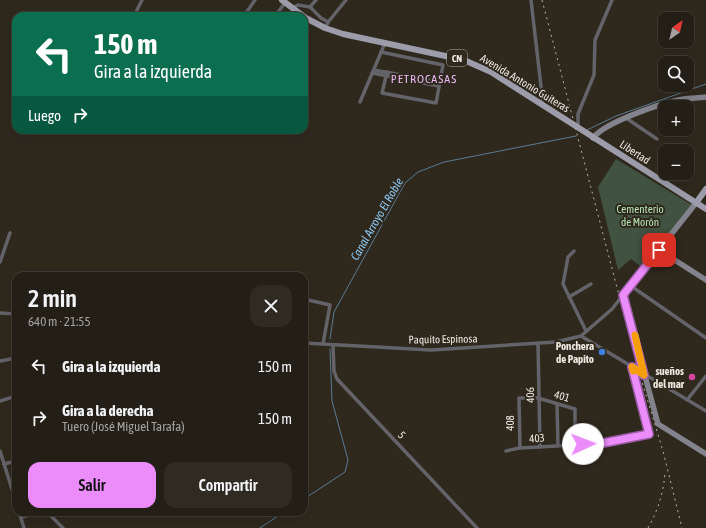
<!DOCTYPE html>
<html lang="es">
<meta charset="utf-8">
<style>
body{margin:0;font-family:"Asap Condensed",sans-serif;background:#2f2b23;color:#f1f3f6;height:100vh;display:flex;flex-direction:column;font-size:15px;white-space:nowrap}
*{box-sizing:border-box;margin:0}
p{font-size:13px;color:#a3a2a1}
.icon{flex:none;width:22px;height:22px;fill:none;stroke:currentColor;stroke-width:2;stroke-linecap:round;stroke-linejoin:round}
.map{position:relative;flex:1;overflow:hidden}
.side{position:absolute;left:12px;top:272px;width:296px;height:244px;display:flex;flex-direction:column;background:#231e16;border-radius:12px;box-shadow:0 4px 16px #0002,0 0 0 1px #403c35}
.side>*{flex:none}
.hud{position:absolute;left:12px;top:12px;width:296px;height:122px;border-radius:12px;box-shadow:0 4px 16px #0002,0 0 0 1px #403c35;background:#0b6e4f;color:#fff;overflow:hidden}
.needle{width:26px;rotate:34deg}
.tools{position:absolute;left:658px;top:12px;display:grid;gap:8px}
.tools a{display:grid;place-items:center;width:36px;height:36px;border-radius:8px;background:#231e16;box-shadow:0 4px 16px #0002,0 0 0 1px #403c35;font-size:20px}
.pin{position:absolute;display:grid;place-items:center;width:34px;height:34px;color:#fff;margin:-17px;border-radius:8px;box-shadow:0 2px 6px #0006}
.me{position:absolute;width:44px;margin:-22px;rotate:88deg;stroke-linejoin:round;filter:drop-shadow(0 0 3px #0008)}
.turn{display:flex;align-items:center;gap:14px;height:84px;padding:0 16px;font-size:18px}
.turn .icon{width:52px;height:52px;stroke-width:2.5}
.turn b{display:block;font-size:28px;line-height:34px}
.then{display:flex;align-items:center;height:38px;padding:0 16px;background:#0003;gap:8px;font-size:15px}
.round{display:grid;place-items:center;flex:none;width:42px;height:42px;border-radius:12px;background:#2f2b23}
.overview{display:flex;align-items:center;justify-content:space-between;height:68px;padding:0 16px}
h1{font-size:24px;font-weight:600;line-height:30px}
.action{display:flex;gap:8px;margin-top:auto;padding:8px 16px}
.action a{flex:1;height:46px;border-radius:12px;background:#ec8cfb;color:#111;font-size:16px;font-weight:600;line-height:46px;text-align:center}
.action a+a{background:#2f2b23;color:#f1f3f6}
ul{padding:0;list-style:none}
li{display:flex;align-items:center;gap:12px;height:52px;padding:0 16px}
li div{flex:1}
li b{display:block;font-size:15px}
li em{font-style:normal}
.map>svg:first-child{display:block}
</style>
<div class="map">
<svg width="706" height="528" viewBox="0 0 706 528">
<rect width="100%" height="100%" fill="#2f281d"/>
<path fill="#415240" d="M616,159L692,205L643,268L631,259L618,270L598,187Z"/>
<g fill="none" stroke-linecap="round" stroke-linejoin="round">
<g stroke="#597c95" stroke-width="1">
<path d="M587,130L616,116L706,84"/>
<path d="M330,339L334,312L405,183L418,172L444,162L576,136"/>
<path d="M304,499L345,472L348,460L332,401L330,349"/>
<path d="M260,528L284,512"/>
</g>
<g stroke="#636369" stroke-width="3.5">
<path d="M531,0L542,95V104"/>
<path d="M310,7L321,18L328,22"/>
<path d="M310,7L316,0"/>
<path d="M292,8L298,5L310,7"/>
<path d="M134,16L142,0"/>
<path d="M244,16L255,0"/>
<path d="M275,16L285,3"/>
<path d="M325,28L329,21L346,0"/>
<path d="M381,52L443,65L436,103L382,93L387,72"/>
<path d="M374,70L440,82"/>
<path d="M372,73L439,86"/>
<path d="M360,102L385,43"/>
<path d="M626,118L657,139"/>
<path d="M578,128V114L594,75L595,40L612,0"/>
<path d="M574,251L568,257L563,284L586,331"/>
<path d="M0,262L10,233"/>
<path d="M631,286L706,338"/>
<path d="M569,297L591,284"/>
<path d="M308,300L330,305L323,344"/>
<path d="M0,313L16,314"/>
<path d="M581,336L706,411"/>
<path d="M304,343L431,350L556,342L581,336L612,309L623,295"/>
<path d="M538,343L540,447"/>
<path d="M333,345L334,371L337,379L477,528"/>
<path d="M0,361L16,358"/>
<path d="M687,400L706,376"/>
<path d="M0,401L16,396"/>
<path d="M557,404L558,446"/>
<path d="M575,445V409L538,398H519L520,448L575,445L583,444L588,446L649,434L632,367"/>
<path d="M0,451L16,502"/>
<path d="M506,451L519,448"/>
<path d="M4,464L16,461"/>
<path d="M19,512L24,528"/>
<path d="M47,512L63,528"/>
<path d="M21,517L42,512"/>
</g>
<g stroke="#83838e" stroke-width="5.5">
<path d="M593,138C605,122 664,102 684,99C691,98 699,98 706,97"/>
<path d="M696,203L623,295L658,424L706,454"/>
<path d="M659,250L706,280"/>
</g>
<g stroke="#9c9caa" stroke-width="6">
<path d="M282,0L303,16"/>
<path d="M304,17L325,28L343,34L464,60L491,72L706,209"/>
<path d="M696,203L706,189"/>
</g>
<g stroke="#b7b2aa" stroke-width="1" stroke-dasharray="2 4" stroke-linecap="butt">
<path d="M542,0L639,372L663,451L682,528"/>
<path d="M648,528C658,510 664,492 665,471"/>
</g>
</g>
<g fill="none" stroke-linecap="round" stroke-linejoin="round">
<g stroke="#995ba3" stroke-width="10">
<path id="route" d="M583,444L588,446L649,434L632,367L644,375L623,295L659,250"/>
</g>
<use href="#route" stroke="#ec8cfb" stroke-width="7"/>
<path stroke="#f59e0b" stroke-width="7" d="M633,371L632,367L644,375L635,335"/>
</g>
<circle fill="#3f7fe0" stroke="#2f281d" stroke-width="1.5" cx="602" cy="352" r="4"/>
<circle fill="#d1479c" stroke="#2f281d" stroke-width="1.5" cx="692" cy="377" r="4"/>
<g text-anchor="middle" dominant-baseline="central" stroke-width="4" stroke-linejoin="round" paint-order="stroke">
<rect fill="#2f281d" stroke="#b3aea6" stroke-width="1" x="447" y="50" width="20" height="16" rx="3"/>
<g font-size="10" font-weight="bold" fill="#ece7e0">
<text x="457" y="58">CN</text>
</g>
<g font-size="11" fill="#ece7e0" stroke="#2f281d">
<text transform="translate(525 83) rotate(31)">Avenida Antonio Guiteras</text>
<text transform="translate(635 152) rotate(33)">Libertad</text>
<text transform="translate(443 339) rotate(-1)">Paquito Espinosa</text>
<text transform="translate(530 395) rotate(-91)">406</text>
<text transform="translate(562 396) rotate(16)">401</text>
<text transform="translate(510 423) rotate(-90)">408</text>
<text transform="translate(402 435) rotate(47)">5</text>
<text transform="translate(537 438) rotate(-4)">403</text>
</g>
<g font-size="11" fill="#b5e5b3" stroke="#2f281d">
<text x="640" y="209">Cementerio<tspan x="640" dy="13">de Morón</tspan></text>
</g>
<g font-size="11" font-weight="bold" fill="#ece7e0" stroke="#2f281d" text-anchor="end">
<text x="594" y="346">Ponchera<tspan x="594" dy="13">de Papito</tspan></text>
<text x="684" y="371">sueños<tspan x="684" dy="13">del mar</tspan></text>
</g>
<g font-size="12" letter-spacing="1" fill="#ecb8f5" stroke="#2f281d">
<text x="424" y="79">PETROCASAS</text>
</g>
<g font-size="12" font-style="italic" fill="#8bc6f0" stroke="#2f281d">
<text transform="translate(377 219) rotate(-60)">Canal Arroyo El Roble</text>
</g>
</g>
</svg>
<div class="tools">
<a><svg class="needle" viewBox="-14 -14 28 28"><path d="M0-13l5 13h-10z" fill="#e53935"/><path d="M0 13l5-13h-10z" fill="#a3a2a1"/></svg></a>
<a><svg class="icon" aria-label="search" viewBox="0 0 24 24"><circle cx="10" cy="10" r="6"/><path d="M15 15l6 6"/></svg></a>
<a>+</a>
<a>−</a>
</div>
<div class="pin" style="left:659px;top:250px;background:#d93025"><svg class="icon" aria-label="arrive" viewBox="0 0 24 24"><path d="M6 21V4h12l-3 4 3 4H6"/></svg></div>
<svg class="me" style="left:583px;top:444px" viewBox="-20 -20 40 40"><circle r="19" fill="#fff"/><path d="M0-13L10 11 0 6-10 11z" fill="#ec8cfb"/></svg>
<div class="hud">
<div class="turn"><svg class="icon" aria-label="left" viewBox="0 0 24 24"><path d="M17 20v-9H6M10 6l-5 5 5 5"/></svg><div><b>150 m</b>Gira a la izquierda</div></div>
<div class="then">Luego<svg class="icon" aria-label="right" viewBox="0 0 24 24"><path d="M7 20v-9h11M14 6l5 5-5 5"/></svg></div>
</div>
<section class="side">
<div class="overview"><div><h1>2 min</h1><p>640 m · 21:55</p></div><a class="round"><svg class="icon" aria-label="close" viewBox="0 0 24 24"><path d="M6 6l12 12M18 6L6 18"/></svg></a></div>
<ul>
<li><svg class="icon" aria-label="left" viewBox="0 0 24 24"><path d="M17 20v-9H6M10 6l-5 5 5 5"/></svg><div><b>Gira a la izquierda</b></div><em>150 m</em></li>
<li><svg class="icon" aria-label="right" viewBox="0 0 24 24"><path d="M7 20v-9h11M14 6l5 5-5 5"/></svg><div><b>Gira a la derecha</b><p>Tuero (José Miguel Tarafa)</p></div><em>150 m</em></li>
</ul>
<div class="action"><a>Salir</a><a>Compartir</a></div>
</section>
</div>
